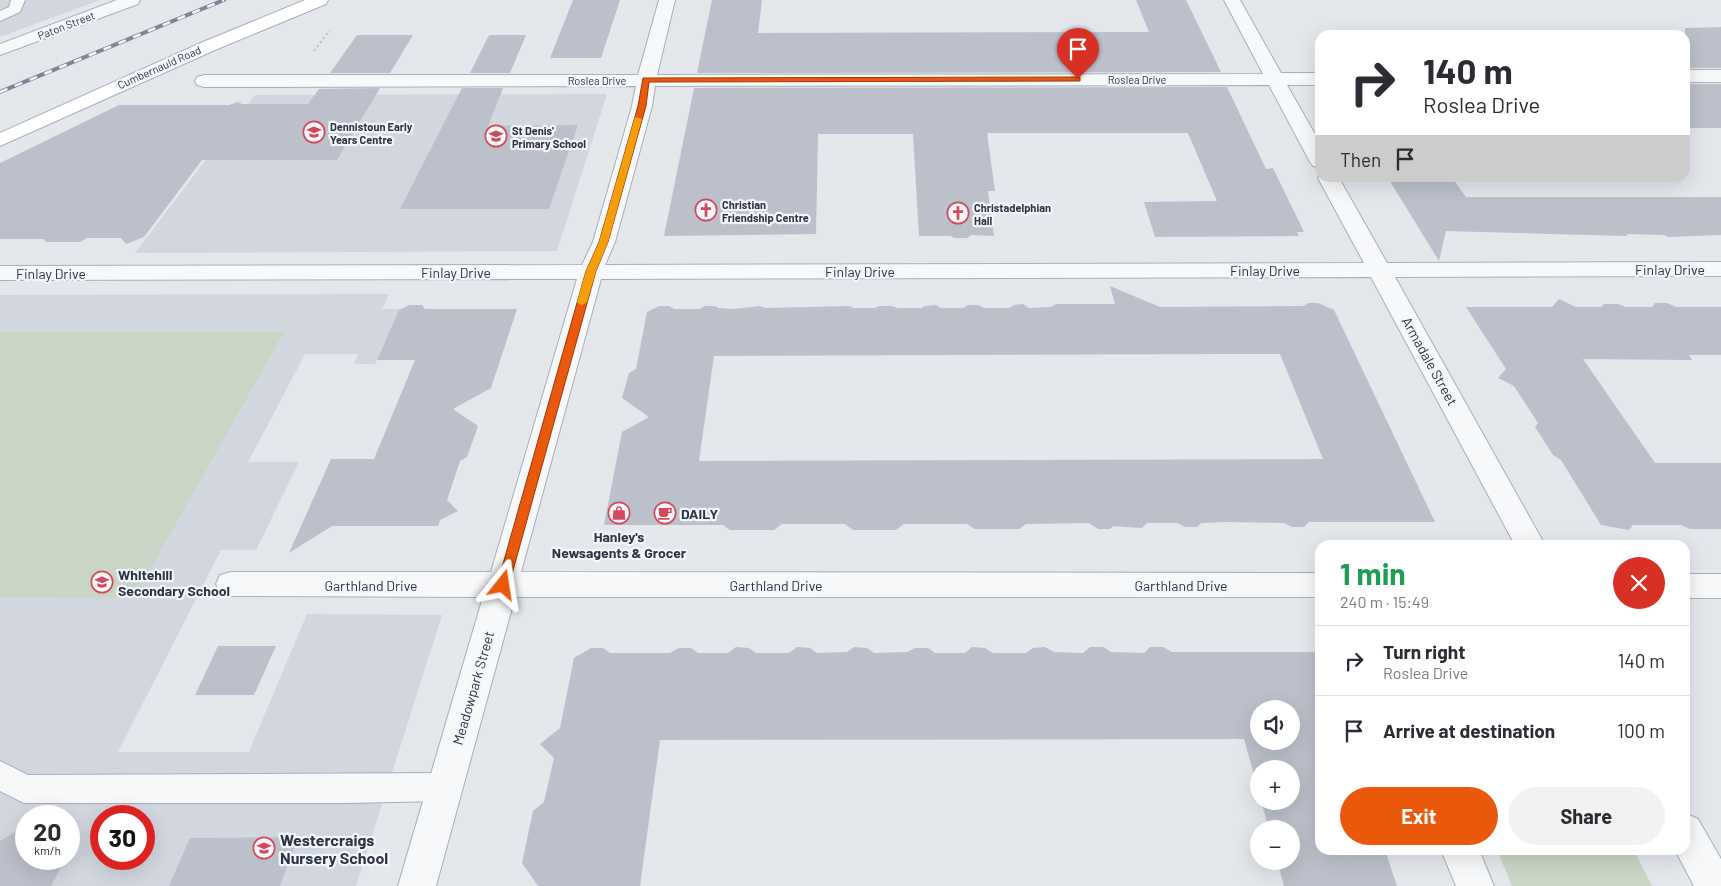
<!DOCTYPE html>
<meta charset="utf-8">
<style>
body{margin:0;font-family:Barlow,sans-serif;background:#f2f2f3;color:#2b2b33;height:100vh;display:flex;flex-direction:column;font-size:19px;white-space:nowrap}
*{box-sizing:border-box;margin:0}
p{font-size:16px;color:#7c7c81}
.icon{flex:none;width:28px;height:28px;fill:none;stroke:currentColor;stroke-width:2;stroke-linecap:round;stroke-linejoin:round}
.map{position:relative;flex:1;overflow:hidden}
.drawer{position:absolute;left:1315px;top:540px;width:375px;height:315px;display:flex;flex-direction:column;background:#fff;border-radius:15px;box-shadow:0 5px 20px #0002}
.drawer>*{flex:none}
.guide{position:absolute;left:1315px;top:30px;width:375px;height:152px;border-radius:15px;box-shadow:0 5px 20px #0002;background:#fff;color:#2b2b33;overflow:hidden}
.controls{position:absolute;left:1250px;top:700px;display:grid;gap:10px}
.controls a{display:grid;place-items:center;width:50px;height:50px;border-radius:50%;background:#fff;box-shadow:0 5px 20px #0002;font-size:25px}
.speed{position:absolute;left:15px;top:805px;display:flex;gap:10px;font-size:25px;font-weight:700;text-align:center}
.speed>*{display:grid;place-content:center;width:65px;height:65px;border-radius:50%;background:#fff;box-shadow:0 5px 20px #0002;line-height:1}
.speed small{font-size:12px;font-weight:400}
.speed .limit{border:8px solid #d22;background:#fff;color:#111}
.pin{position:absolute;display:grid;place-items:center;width:42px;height:42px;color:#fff;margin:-51px -21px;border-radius:50% 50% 50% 0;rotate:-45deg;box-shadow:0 0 5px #0007}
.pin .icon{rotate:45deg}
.me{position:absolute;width:55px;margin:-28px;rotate:15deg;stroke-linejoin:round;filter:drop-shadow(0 0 4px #0008)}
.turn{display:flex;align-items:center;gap:18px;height:105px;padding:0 25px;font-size:22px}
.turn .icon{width:65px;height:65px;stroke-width:2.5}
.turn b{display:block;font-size:35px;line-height:42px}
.then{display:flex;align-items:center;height:48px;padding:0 25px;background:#0003;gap:10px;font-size:19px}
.round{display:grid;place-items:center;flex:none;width:52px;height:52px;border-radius:26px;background:#f2f2f3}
.summary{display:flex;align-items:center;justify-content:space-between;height:85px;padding:0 25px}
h1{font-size:30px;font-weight:700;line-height:38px;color:#1e9e55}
.primary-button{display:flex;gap:10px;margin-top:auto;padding:10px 25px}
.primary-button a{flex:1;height:58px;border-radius:30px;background:#ea580c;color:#fff;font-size:20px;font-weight:700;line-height:58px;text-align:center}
.primary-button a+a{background:#f2f2f3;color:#2b2b33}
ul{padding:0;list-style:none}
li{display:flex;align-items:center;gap:15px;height:70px;padding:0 25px;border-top:1px solid #e1e1e2}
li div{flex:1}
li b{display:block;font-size:19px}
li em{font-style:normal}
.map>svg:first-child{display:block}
</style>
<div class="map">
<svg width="1721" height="886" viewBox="0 0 1721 886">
<rect width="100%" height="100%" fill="#e4e7ec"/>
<g fill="#d2d6de" fill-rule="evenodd">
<path d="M0,0H100L0,37Z"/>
<path d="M607,94L557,251L135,253L255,95Z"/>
<path d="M389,294L382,309H400L375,364H354L358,354H305L248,462H299L256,550H221L118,752H249L307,614L442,615L356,886H0V295ZM26,816H69V859H26ZM101,816H144V859H101Z"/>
</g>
<g fill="#c9d6c5">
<path d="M0,332H284L134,598L0,597Z"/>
<path d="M1497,850H1634L1652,886H1512Z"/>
</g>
<g fill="#bbc0ca" fill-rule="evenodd">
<path d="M573,0H620L601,58H550Z"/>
<path d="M712,0H762L758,33L1149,32L1136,0H1186L1221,72L697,73Z"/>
<path d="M1721,27V68H1685V28Z"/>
<path d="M357,35H413L390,73H330Z"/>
<path d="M489,35H526L510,73H470Z"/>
<rect x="1685" y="84" width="36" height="44"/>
<path d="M1227,87L1266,169L1273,168L1304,232H1297L1299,236L1155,237L1144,202L1217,201L1188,133H987L995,191H988L994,236L971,235L967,238H955L950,236H919L913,134H818L816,234L664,236L694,88Z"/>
<path d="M380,88L337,160H202L144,237L126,244L121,238H87L80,242H46L43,239H0V163L119,105H229L238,102L242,104H308L319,89Z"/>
<path d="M462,88H503L488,126L578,125L549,209H400Z"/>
<path d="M1388,178H1452L1466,197H1721V235L1669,237L1663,235L1628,234L1626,236L1446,231L1439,261Z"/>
<path d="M1110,286L1160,307L1304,306L1308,303H1318L1334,310L1435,522H1309L1304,527H1292L1284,523L1225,522L1201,523L1197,527H1185L1177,523H1147L1142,528L1113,526L1110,529H1098L1089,523L1026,524L1019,529H975L967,524H904L896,530H853L845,524H782L774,530H730L723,525H604L622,432L649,417L622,398L629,373L636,369L647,312L659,306H669L674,309H699L705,306H715L719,308L734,309L760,306L765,308L850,306L853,308H875L879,306H892L897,308H921L925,306L936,305L941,308H963L968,305H978L984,308H1009L1014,305L1023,304L1029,308L1051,307L1056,304H1115ZM1218,354H1280L1323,459L699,461L714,356Z"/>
<path d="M1559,299L1576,307H1601L1604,304H1618L1626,307H1652L1655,303H1667L1676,307H1721V355H1689L1692,360L1583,359L1655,463H1721V529H1690L1681,525H1633L1629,530L1601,525L1561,460L1553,455L1535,427L1538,423L1514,386L1498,378L1506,369L1466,307H1552Z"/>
<path d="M409,305H422L425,309H517L491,388L453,409L478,426L467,457L460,461L447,500L458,511L440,520L438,526H332L289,553L331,459H374L415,360H377L399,310Z"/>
<path d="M218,646H276L254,695H195Z"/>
<path d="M736,647L749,648L756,653H789L797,647L810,648L817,653L847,652L854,647L867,648L874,653L907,652L915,648H928L935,653H965L972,647L985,648L993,653H1026L1033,648L1045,647L1054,652L1083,653L1090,647H1103L1111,652L1144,653L1150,647H1163L1172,652H1320V850H1385L1397,886H1284L1277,861H1291V829H1269L1261,801H1291V769H1259V793L1244,739L660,740L640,886H538L522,863L533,811L544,802L554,758L540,744L560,728L574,658L591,648H603L610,653H670L679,648H691L698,653H728ZM1259,709H1291V741H1259Z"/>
<path d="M21,828H26V859H65L51,886H0V841Z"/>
<path d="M298,837L280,886H169L190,838Z"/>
</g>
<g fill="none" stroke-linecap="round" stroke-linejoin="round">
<g stroke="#a9aeb7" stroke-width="2">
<g id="service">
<path d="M11,0H25L20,12L0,21V11L9,7Z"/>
<path d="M0,761L28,775L445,773L456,777L460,787L456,797L445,801L343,803H24L0,791Z"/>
</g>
</g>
<g stroke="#a9aeb7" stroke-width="2">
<g id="minor">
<path d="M117,0H140L138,4L0,55V44Z"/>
<path d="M659,0H675L657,75L1263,74L1224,0H1240L1281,73H1320V85H1287L1320,143V168L1313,166L1310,162L1269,85L655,86L652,106L615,242L605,265L1364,263L1318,178L1320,176V178H1339L1387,263L1721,262V276L1395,277L1545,545H1515L1371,277L601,279L521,572L1320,573V597H515L436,886H398L483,597L231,596L220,593L216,584L220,575L231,572H491L577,279L0,280V266L582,265L593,242L632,106L636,86L204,87L197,85L195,81L197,77L204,75H638Z"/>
<rect x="1685" y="70" width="36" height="12"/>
<rect x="1685" y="574" width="36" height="24"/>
<path d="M1685,813L1698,819L1721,859V886H1694L1675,850H1685Z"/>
<path d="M1441,850H1479L1494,886H1456Z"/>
</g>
</g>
<g stroke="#a9aeb7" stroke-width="2">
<path id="secondary" d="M305,0H328L326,4L215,50L0,146V133L203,42Z"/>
</g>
<path stroke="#c2c5cb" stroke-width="2" stroke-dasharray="2.5 2.5" stroke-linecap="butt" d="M314,51L330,30"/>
<use href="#service" fill="#f7f8fa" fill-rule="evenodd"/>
<use href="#minor" fill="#f7f8fa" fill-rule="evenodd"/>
<use href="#secondary" fill="#fff" fill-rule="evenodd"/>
<g stroke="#7d8696" stroke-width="4">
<path id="rail" d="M0,92L224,0"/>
</g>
<use href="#rail" stroke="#f4f6f9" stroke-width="2.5" stroke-dasharray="8" stroke-linecap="butt"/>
</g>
<path fill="#ea580c" stroke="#983908" d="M1078,77H1080V81L649,82L646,106L608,242L596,271L509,585L508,589H498L497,585L586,271L599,242L638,106L643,78Z"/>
<path fill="#f59e0b" d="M635,117L642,119L608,242L596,271L587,302L582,305L579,304L577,302L586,271L599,242Z"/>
<defs>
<g id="school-ring" transform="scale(1.125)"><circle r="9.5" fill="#f4f6f9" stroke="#d1495b" stroke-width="1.5"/><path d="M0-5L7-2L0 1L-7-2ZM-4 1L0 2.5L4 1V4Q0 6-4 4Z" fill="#d1495b"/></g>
<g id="church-ring" transform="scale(1.125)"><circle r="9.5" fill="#f4f6f9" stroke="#d1495b" stroke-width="1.5"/><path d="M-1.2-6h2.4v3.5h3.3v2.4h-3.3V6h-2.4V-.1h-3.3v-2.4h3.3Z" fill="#d1495b"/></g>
<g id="shop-ring" transform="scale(1.125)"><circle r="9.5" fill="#f4f6f9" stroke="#d1495b" stroke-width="1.5"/><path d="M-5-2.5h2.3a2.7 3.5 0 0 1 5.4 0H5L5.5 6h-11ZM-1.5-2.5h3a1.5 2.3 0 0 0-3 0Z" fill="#d1495b"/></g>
<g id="cafe-ring" transform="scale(1.125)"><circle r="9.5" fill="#f4f6f9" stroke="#d1495b" stroke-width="1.5"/><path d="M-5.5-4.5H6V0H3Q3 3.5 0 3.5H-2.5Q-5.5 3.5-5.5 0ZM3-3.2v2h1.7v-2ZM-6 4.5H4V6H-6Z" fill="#d1495b"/></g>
</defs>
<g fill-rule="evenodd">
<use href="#school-ring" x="314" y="132"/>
<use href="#school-ring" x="496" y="136"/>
<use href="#church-ring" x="706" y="210"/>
<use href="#church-ring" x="958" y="213"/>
<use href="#shop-ring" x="619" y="513"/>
<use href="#cafe-ring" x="665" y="513"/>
<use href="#school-ring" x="102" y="582"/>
<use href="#school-ring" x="264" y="848"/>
</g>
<g text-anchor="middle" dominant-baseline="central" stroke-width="4.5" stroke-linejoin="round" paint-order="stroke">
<g font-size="11" fill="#2b3445" stroke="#f4f6f9">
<text transform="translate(66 25) rotate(-21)">Paton Street</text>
<text transform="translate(159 67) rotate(-24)">Cumbernauld Road</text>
<text x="1137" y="79">Roslea Drive</text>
<text x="597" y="80">Roslea Drive</text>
</g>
<g font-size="11" font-weight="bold" fill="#2b3445" stroke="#f4f6f9" text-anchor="start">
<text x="330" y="126">Dennistoun Early<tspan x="330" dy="13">Years Centre</tspan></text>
<text x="512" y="130">St Denis'<tspan x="512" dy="13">Primary School</tspan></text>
<text x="722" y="204">Christian<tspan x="722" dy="13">Friendship Centre</tspan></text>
<text x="974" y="207">Christadelphian<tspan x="974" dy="13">Hall</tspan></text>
</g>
<g font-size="14" fill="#2b3445" stroke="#f4f6f9">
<text x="1670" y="269">Finlay Drive</text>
<text x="1265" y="270">Finlay Drive</text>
<text x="860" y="271">Finlay Drive</text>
<text x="456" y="272">Finlay Drive</text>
<text x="51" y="273">Finlay Drive</text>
<text transform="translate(1430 361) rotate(61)">Armadale Street</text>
<text x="371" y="585">Garthland Drive</text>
<text x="776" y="585">Garthland Drive</text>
<text x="1181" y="585">Garthland Drive</text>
<text transform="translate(473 688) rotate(-74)">Meadowpark Street</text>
</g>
<g font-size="14" font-weight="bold" fill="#2b3445" stroke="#f4f6f9" text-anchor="start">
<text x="681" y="513">DAILY</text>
<text x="619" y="536" text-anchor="middle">Hanley's<tspan x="619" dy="16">Newsagents &amp; Grocer</tspan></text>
<text x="118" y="574">Whitehill<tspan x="118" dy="16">Secondary School</tspan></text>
</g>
<g font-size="16" font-weight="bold" fill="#2b3445" stroke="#f4f6f9" text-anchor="start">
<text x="280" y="839">Westercraigs<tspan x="280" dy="18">Nursery School</tspan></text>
</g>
</g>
</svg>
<div class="controls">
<a><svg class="icon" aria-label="sound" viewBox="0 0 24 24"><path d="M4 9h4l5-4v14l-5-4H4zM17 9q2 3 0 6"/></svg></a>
<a>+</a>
<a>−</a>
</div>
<div class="speed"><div>20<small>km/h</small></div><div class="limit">30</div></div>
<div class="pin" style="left:1078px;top:79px;background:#d93025"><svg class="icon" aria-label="arrive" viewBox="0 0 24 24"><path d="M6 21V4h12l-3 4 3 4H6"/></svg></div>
<svg class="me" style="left:503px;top:585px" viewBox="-20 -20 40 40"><path d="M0-17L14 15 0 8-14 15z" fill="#ea580c" stroke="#fff" stroke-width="4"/></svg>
<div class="guide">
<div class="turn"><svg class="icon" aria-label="right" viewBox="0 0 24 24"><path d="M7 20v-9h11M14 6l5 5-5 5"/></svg><div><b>140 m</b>Roslea Drive</div></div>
<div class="then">Then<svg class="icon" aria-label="arrive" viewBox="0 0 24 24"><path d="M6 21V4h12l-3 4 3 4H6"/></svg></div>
</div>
<section class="drawer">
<div class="summary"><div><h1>1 min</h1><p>240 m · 15:49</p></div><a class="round" style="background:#d93025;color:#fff"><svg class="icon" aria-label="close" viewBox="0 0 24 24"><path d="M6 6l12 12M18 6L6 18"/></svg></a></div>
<ul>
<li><svg class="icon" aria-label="right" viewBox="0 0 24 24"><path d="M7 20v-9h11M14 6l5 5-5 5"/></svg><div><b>Turn right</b><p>Roslea Drive</p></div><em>140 m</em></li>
<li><svg class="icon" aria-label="arrive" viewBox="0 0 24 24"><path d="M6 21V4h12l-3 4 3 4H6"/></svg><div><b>Arrive at destination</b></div><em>100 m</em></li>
</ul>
<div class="primary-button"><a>Exit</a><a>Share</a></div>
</section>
</div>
